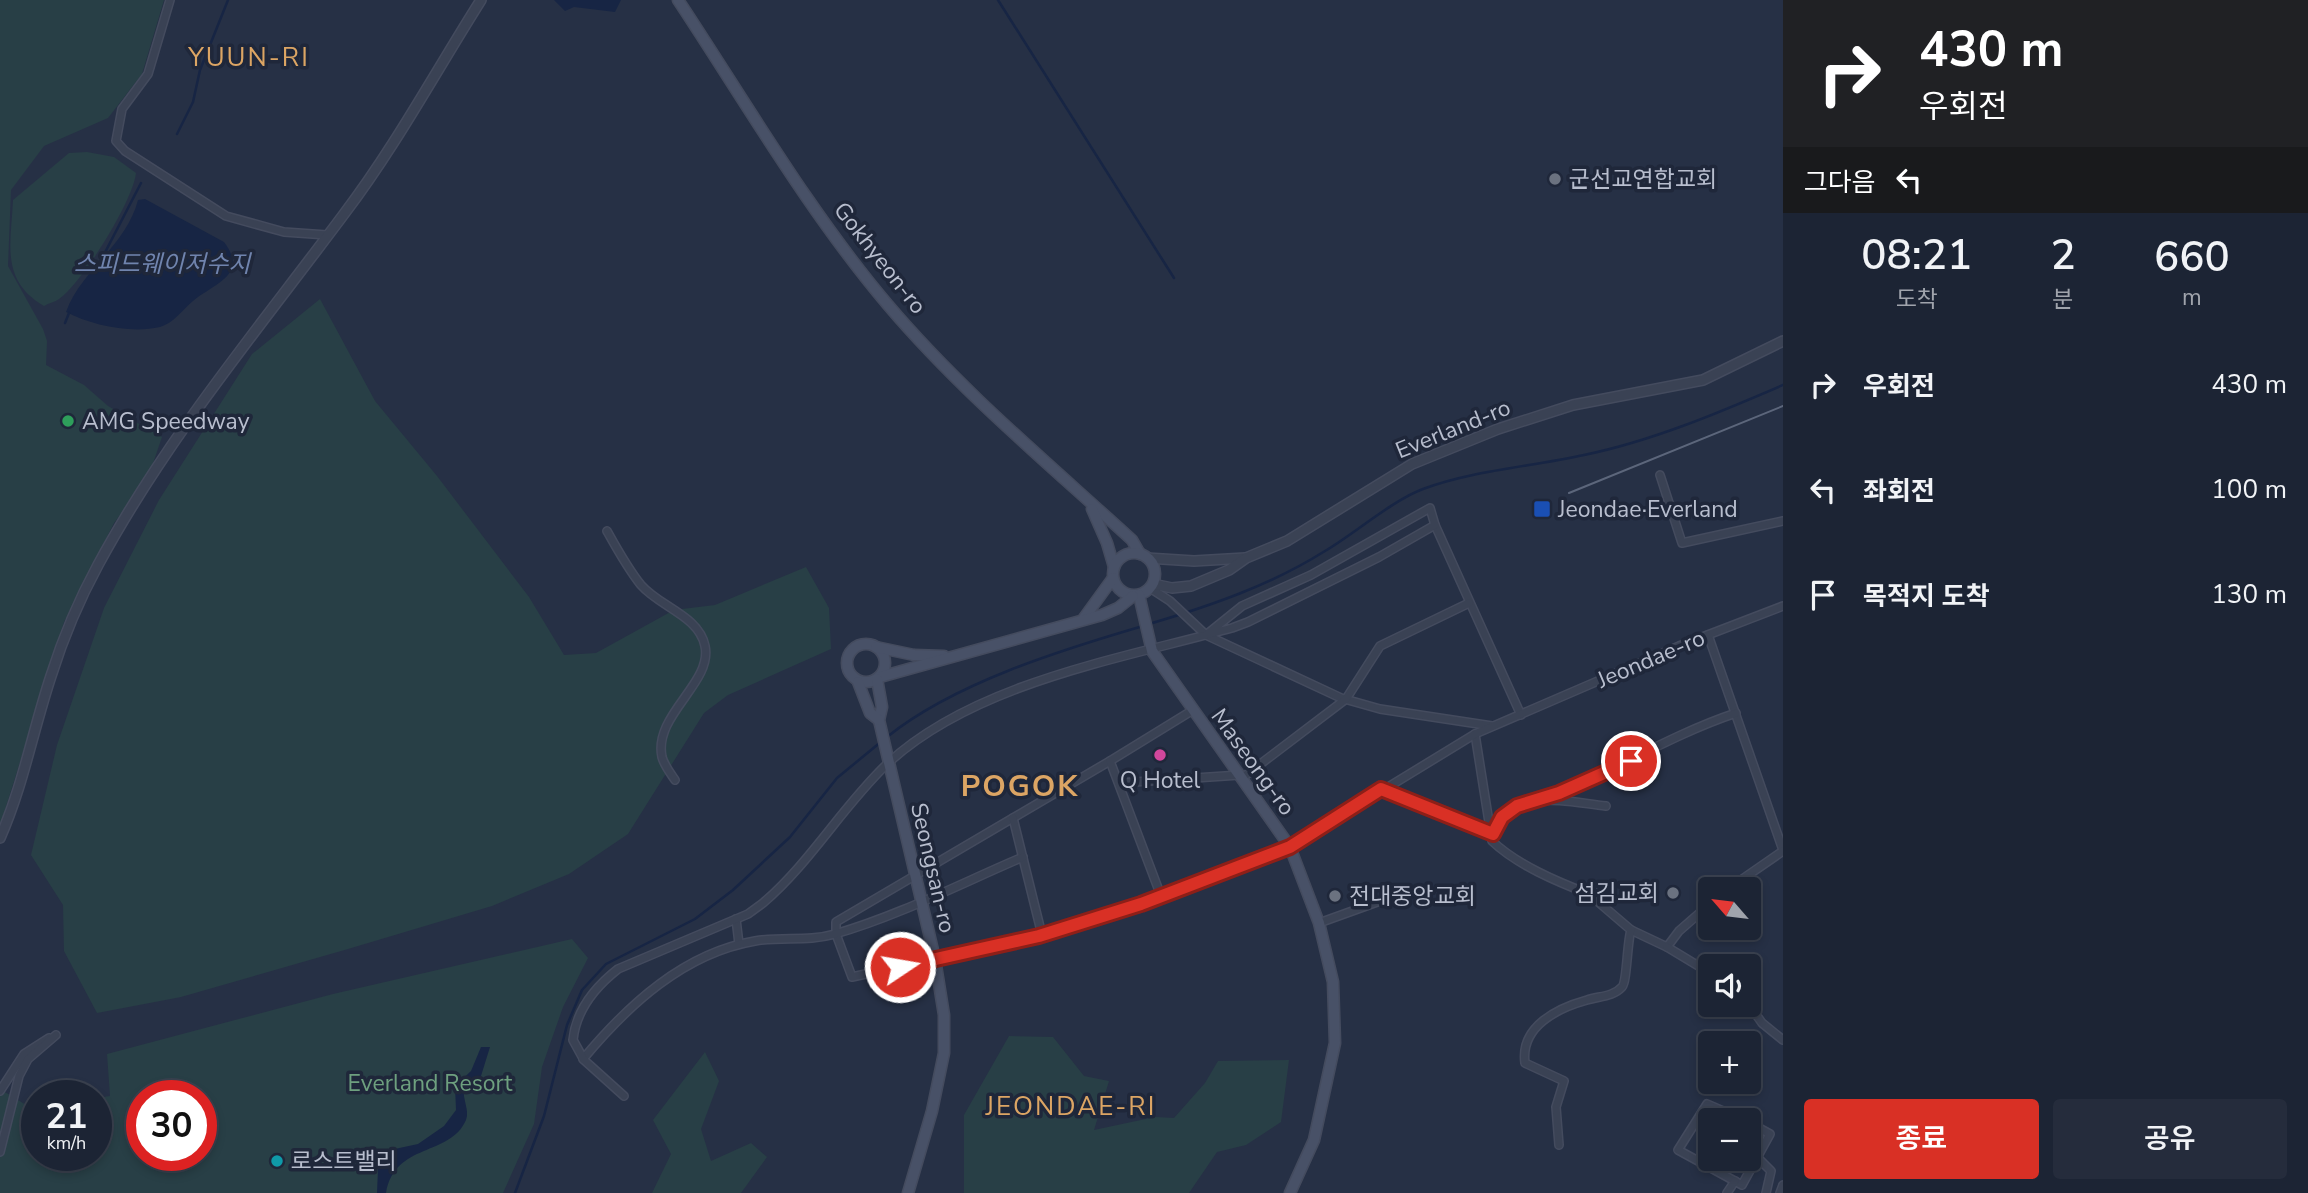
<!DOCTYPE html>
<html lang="ko">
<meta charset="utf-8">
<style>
body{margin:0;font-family:"Nunito Sans","Noto Sans KR",sans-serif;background:#252c3c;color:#f1f3f6;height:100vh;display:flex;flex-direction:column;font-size:26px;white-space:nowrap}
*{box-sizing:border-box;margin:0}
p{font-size:23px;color:#a0a4ac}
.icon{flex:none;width:38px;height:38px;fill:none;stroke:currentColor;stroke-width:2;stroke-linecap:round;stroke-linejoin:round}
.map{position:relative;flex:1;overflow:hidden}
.panel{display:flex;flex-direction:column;background:#1c2434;width:525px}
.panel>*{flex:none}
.top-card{background:#202124;color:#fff;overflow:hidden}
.needle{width:46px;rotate:298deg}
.fabs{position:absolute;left:1698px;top:877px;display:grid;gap:14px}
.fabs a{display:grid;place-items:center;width:63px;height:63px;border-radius:7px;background:#1c2434;box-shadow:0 4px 10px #0003,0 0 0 2px #3a414f;font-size:35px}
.speed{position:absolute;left:21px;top:1080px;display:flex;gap:14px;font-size:35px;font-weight:700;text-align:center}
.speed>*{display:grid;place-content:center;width:91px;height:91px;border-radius:50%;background:#1c2434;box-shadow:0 4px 10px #0003,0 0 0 2px #3a414f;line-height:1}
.speed small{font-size:18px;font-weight:400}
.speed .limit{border:10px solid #d22;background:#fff;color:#111}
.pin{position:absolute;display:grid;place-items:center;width:60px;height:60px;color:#fff;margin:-30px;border:4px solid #fff;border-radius:50%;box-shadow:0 2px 7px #0007}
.me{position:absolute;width:77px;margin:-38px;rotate:78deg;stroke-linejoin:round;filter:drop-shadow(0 0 5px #0008)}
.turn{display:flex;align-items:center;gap:24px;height:147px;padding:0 21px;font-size:32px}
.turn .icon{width:91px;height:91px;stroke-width:2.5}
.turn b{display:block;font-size:49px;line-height:60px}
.then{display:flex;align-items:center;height:66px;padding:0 21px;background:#0003;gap:14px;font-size:26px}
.eta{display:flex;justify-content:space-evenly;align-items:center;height:119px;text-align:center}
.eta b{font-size:42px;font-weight:600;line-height:49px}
.action{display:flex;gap:14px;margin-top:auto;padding:14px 21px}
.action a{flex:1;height:80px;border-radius:7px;background:#d93025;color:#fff;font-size:28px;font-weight:600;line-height:80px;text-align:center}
.action a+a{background:#252c3c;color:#f1f3f6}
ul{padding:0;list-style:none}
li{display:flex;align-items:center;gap:21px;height:105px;padding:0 21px}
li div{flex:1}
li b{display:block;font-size:26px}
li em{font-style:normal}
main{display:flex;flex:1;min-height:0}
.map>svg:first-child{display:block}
</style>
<main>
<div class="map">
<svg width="1783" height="1193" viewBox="0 0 1783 1193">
<rect width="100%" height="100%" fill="#263045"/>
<g fill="#283f46" fill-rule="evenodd">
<path d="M0,0H164L142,74L108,118L44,146L11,190L8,266L43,329L47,341L46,365L84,385L108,406L162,437L148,478L114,523L64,622L0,826Z"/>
<path d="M87,152L114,157L136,173C133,201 83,282 59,299C55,302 49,303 44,306C0,280 11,244 13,200L69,153Z"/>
<path d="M320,299L375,401L437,476L529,597L564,655L596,653L674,610L715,605L806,567L829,608L831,649L728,695L704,713L628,834L569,874L492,906L348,949L181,997L97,1013L64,951L63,905L31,855L57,745L104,608L159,500L252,354Z"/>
<path d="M572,939L588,958L563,1007L542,1067L534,1124L503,1193H0V1089L31,1108L37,1107V1155H96V1098L110,1096L107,1054L333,994ZM142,1096H201V1155H142Z"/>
<path d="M1009,1036L1053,1037L1084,1076L1109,1081L1094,1130L1155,1117L1174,1118L1205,1083L1218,1061L1289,1060L1281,1122L1246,1145L1217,1152L1189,1193H964V1115Z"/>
<path d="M705,1052L719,1081L701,1129L711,1161L751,1143L767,1157L741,1193H652L671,1154L653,1120Z"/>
</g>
<g fill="#172544">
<path d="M554,0H621L615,12L574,7L565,11Z"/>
<path d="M145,199L224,242C249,275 215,283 193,301C183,309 174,323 160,327C131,334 91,325 66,312C81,270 126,246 138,200Z"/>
<path d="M481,1047H490L481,1076L464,1088C462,1099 470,1110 466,1120C450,1157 395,1142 386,1193H377L378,1169L390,1150L418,1144L444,1126L456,1110L455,1086L471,1071Z"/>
</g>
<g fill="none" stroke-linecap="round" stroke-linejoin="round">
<g stroke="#172544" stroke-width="2.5">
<path d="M998,0L1174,278"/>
<path d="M177,134L193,102L200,70L228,0"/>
<path d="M98,266L141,183"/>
<path d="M65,323L69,313"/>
<path d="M1149,624C1210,606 1271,585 1325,551C1354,534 1393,500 1423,489C1475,470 1530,467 1584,455C1652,441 1718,413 1783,385"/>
<path d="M887,737C954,683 1061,650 1143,626"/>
<path d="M515,1193L544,1116L567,1025L582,990L606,964L695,919L733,890L790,837L837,778L882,741"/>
</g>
<g stroke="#444b5e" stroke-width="10">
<g id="minor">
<path d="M170,0L148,74L122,109L116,141L125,151L226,216L284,232L327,235"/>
<path d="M1660,475L1682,543L1783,521"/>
<path d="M1435,525L1521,715"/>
<path d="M607,531C617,549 628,569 641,585C660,607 699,616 705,646C713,683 653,715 662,757C664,765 671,774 675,780"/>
<path d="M1150,588L1170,601L1206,635L1341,698L1380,709L1492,726"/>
<path d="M1708,635L1783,850"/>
<path d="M1475,734L1492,841C1517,865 1558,882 1589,894L1602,888"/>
<path d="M1110,761L836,922V934L852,977L1039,936L1100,919L1290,847L1475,734L1679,646L1783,606"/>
<path d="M1242,778L1346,699L1380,646L1469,603"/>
<path d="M1119,783L1240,775"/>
<path d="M1381,789L1493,834C1518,787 1561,801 1606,806"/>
<path d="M1547,798C1611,773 1670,735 1736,713"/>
<path d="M1013,818L1042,935"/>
<path d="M1728,889L1783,851"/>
<path d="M1161,896L1110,761L1193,710"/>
<path d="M736,919L739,944"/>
<path d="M1319,923L1394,896"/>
<path d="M1631,930L1667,947L1679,931L1710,904"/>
<path d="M1667,947L1710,973"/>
<path d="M1748,1003L1762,1023L1783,1040"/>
<path d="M583,1059C628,1005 684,953 755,941C782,936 807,942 835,934C898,916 962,883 1023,857"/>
<path d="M0,1091L24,1054L49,1038"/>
<path d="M624,1096L584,1060L573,1040C576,1010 595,987 618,969L748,914L763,903C810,863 842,807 887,764C974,683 1120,659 1232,628L1248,622L1379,557L1435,525L1430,508L1311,575L1242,606L1206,635"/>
<path d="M1744,1120L1707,1104L1678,1150L1742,1185L1770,1134L1748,1122"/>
<path d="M1559,1145L1556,1107L1564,1081L1525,1063C1520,1026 1558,1008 1587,1000C1599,996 1613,997 1622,987C1627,982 1627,943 1631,930L1589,894"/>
<path d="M0,1152L19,1076L28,1059L56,1035"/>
<path d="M1757,1157L1771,1171L1766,1193"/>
<path d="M1727,1193L1735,1181"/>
<path d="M1780,1193L1783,1185"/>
</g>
</g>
<g stroke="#444b5e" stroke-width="12">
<g id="tertiary">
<path d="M1147,558L1194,561L1245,558"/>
<path d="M1153,584L1172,588L1191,586L1229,570L1246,558L1287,541L1412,464L1498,429L1573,405L1703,380L1783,341"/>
<path d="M0,838C23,786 33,730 51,676C63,638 79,600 98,565C166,439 259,328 344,214C395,147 436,71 481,0"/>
</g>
</g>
<g stroke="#444b5e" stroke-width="13">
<g id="secondary">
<path d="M678,0C745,101 809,212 888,305C961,391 1049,464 1132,540L1140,554"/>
<path d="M1092,509L1107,543L1114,567"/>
<circle cx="1134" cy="574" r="21"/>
<path d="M1139,595L1152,651L1290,847L1319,923L1333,982L1335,1043L1314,1140L1290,1193"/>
<path d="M1084,618L1113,578"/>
<circle cx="866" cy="663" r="19"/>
<path d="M876,647L914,655L944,656"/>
<path d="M880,677L1102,615L1118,608L1133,596"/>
<path d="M877,679L882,707L879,720L935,959L944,1015V1053L932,1111L908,1193"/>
<path d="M858,682L870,713L879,720"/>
</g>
</g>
<use href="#minor" stroke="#3a4254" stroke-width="7"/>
<use href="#tertiary" stroke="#3a4254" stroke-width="9"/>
<use href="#secondary" stroke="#485167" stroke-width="10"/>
<path stroke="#5c667b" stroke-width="2" d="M1569,493L1783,406"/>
</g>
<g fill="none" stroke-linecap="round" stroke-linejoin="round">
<g stroke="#8d1f18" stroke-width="18">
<path id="route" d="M900,967L1039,936L1141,904L1290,847L1381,789L1493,834L1502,817L1517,806L1559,793L1631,761"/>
</g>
<use href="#route" stroke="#d93025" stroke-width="12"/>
</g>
<g fill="#6b7280" stroke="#1f273a" stroke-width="2.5">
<circle cx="1555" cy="179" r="7"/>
<circle cx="1673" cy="893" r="7"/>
<circle cx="1335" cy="896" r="7"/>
</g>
<circle fill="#2e9e5b" stroke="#1f273a" stroke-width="2.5" cx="68" cy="421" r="7"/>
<rect fill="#1a4fb4" stroke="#1f273a" stroke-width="2.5" x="1533" y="500" width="18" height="18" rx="3.5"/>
<circle fill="#d1479c" stroke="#1f273a" stroke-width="2.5" cx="1160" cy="755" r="7"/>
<circle fill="#0f9aa8" stroke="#1f273a" stroke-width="2.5" cx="277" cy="1161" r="7"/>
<g text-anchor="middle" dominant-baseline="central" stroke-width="7" stroke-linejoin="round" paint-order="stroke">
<g font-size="23" fill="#b8bece" stroke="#1f273a" text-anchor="start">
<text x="1569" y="179">군선교연합교회</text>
<text x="82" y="421">AMG Speedway</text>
<text x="1558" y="509">Jeondae·Everland</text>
<text x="1160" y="780" text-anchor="middle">Q Hotel</text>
<text x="1659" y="893" text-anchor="end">섬김교회</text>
<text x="1349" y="896">전대중앙교회</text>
<text x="291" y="1161">로스트밸리</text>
</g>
<g font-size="23" fill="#b8bece" stroke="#1f273a">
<text transform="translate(880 258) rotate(52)">Gokhyeon-ro</text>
<text transform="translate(1453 429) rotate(-22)">Everland-ro</text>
<text transform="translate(1651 659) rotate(-23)">Jeondae-ro</text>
<text transform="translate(1253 762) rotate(54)">Maseong-ro</text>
<text transform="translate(933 868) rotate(77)">Seongsan-ro</text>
</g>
<g font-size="23" fill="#6ea07f" stroke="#1f273a">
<text x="430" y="1083">Everland Resort</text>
</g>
<g font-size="24" font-style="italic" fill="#7084ae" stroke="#1f273a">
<text x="162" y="264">스피드웨이저수지</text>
</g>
<g font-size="26" letter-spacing="2" fill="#dca564" stroke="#1f273a">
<text x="249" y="57">YUUN-RI</text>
<text x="1071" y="1106">JEONDAE-RI</text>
</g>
<g font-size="30" font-weight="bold" letter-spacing="2" fill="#dca564" stroke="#1f273a">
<text x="1020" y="786">POGOK</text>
</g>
</g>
</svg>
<div class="fabs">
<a><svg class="needle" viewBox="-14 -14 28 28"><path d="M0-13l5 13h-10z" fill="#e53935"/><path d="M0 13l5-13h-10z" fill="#a0a4ac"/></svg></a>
<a><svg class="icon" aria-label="sound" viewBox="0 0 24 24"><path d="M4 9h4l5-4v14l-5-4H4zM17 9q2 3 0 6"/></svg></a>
<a>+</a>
<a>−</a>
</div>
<div class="speed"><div>21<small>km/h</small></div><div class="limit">30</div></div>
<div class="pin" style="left:1631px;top:761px;background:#d93025"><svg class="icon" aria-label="arrive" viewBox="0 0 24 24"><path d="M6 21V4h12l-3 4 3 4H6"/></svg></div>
<svg class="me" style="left:900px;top:967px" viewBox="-20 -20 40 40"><circle r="17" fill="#d93025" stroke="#fff" stroke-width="3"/><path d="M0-11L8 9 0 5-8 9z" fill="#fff"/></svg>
</div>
<section class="panel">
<div class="top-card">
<div class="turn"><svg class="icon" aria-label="right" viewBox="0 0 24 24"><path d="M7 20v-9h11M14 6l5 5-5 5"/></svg><div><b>430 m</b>우회전</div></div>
<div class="then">그다음<svg class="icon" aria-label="left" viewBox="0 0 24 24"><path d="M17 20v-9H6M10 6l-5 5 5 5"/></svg></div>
</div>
<div class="eta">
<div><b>08:21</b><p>도착</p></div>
<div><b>2</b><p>분</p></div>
<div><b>660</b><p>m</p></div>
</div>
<ul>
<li><svg class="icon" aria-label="right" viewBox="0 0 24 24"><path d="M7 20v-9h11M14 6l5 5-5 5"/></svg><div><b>우회전</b></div><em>430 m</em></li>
<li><svg class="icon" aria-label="left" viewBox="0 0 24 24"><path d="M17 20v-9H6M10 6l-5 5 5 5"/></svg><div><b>좌회전</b></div><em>100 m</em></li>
<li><svg class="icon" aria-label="arrive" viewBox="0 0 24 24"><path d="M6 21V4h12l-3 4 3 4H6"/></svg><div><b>목적지 도착</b></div><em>130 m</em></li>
</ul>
<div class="action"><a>종료</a><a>공유</a></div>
</section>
</main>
